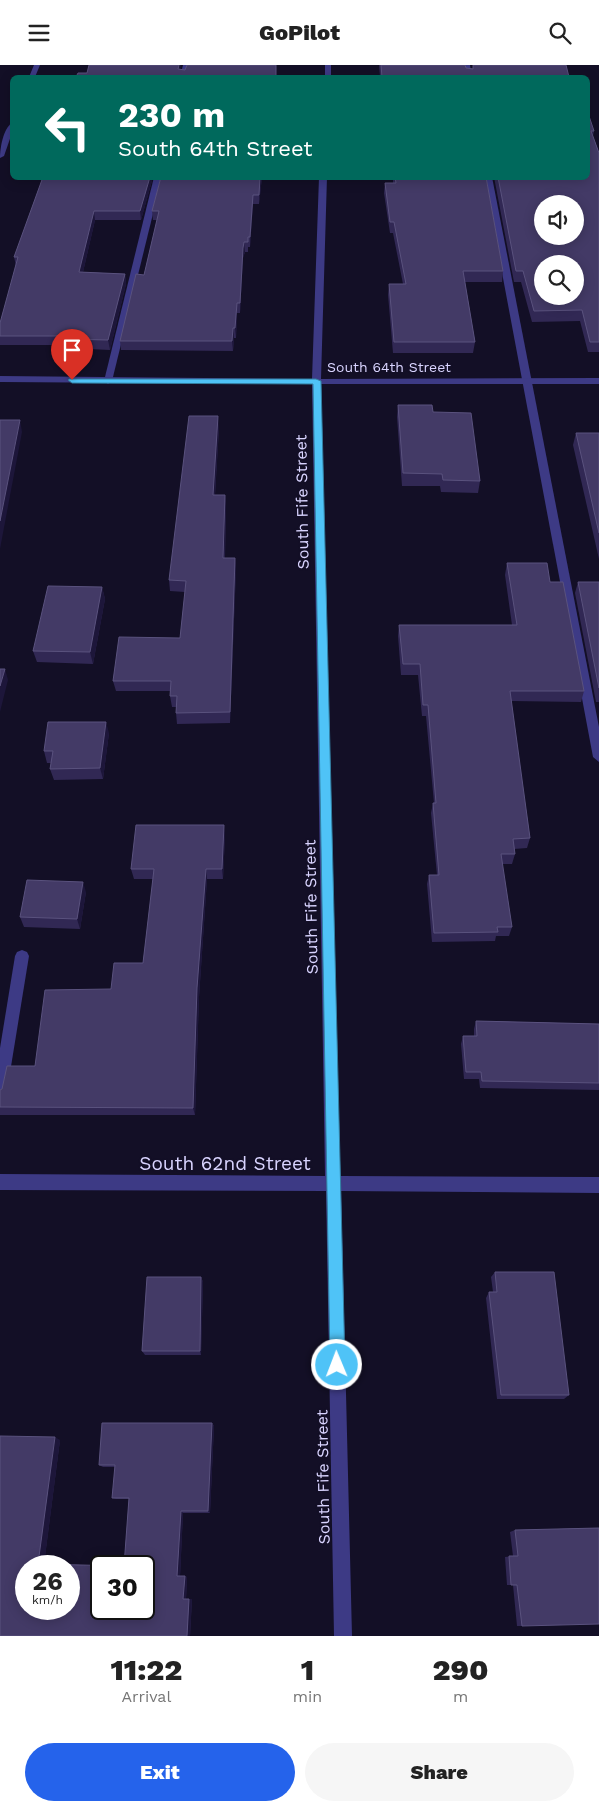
<!DOCTYPE html>
<style>
body{margin:0;font-family:"Work Sans",sans-serif;background:#f6f6f6;color:#222;height:100vh;display:flex;flex-direction:column;font-size:19px;white-space:nowrap}
*{box-sizing:border-box;margin:0}
p{font-size:16px;color:#767676}
.icon{flex:none;width:28px;height:28px;fill:none;stroke:currentColor;stroke-width:2;stroke-linecap:round;stroke-linejoin:round}
.map{position:relative;height:1571px;overflow:hidden}
.side{display:flex;flex-direction:column;background:#fff;flex:1}
.side>*{flex:none}
.banner{position:absolute;left:10px;top:10px;width:580px;height:105px;border-radius:8px;box-shadow:0 2px 12px #0003;background:#00695c;color:#fff;overflow:hidden}
.controls{position:absolute;left:534px;top:130px;display:grid;gap:10px}
.controls a{display:grid;place-items:center;width:50px;height:50px;border-radius:50%;background:#fff;box-shadow:0 2px 12px #0003;font-size:25px}
.speed{position:absolute;left:15px;top:1490px;display:flex;gap:10px;font-size:25px;font-weight:700;text-align:center}
.speed>*{display:grid;place-content:center;width:65px;height:65px;border-radius:50%;background:#fff;box-shadow:0 2px 12px #0003;line-height:1}
.speed small{font-size:12px;font-weight:400}
.speed .limit{border:2px solid #111;border-radius:8px;background:#fff;color:#111}
.pin{position:absolute;display:grid;place-items:center;width:42px;height:42px;color:#fff;margin:-51px -21px;border-radius:50% 50% 50% 0;rotate:-45deg;box-shadow:0 0 5px #0007}
.pin .icon{rotate:45deg}
.me{position:absolute;width:55px;margin:-28px;rotate:359deg;stroke-linejoin:round;filter:drop-shadow(0 0 4px #0008)}
.turn{display:flex;align-items:center;gap:18px;height:105px;padding:0 25px;font-size:22px}
.turn .icon{width:65px;height:65px;stroke-width:2.5}
.turn b{display:block;font-size:35px;line-height:42px}
.eta{display:flex;justify-content:space-evenly;align-items:center;height:85px;text-align:center}
.eta b{font-size:30px;font-weight:800;line-height:35px}
.action{display:flex;gap:10px;margin-top:auto;padding:10px 25px}
.action a{flex:1;height:58px;border-radius:30px;background:#2563eb;color:#fff;font-size:20px;font-weight:800;line-height:58px;text-align:center}
.action a+a{background:#f6f6f6;color:#222}
header{display:flex;justify-content:space-between;align-items:center;height:65px;padding:0 25px;background:#fff;font-size:22px;font-weight:800}
.map>svg:first-child{display:block}
</style>
<header><svg class="icon" aria-label="menu" viewBox="0 0 24 24"><path d="M4 6h16M4 12h16M4 18h16"/></svg>GoPilot<svg class="icon" aria-label="search" viewBox="0 0 24 24"><circle cx="10" cy="10" r="6"/><path d="M15 15l6 6"/></svg></header>
<div class="map">
<svg width="599" height="1571" viewBox="0 0 599 1571">
<rect width="100%" height="100%" fill="#130f26"/>
<g fill="none" stroke-linecap="round" stroke-linejoin="round">
<g fill="#3d3a85" fill-rule="evenodd">
<path d="M183,0H189L186,12H180Z"/>
<path d="M464,0H470L472,12H466Z"/>
<path d="M154,112H162L112,316L108,319L104,316Z"/>
<path d="M484,112H492L599,662V697L593,692Z"/>
<path d="M22,885L27,887L29,891L7,1026L5,1031L0,1033V983L15,891L17,887Z"/>
</g>
<g fill="#3d3a85" fill-rule="evenodd">
<path d="M34,0H40L35,12H29Z"/>
<rect x="325" y="0" width="6" height="12"/>
<path d="M12,58V68L4,91L0,93C0,83 3,64 12,58Z"/>
<path d="M319,112H327L321,314L599,313V319H321L340,1111L599,1112V1128L341,1126L352,1571H334L326,1126L0,1125V1109L325,1111L312,319L0,317V311L312,314Z"/>
</g>
</g>
<g fill="#312854">
<path d="M379,0H465L466,3L569,12H380Z"/>
<path d="M588,48L594,66L593,71L599,88V287H588L580,256L532,257L521,217H514L494,112H588Z"/>
<path d="M153,112L141,155H95L83,207L125,209L126,219L110,285L67,283L66,280H0V258L16,201L14,192Z"/>
<path d="M161,112H262L259,139H253L250,182H248V187H245L243,193L240,248H237L236,273H234L233,286L121,285L120,276L144,210L157,155H153L152,146Z"/>
<path d="M393,112H486L503,206L502,217H465L475,277L473,288H393L388,230L389,219H403L393,168H390L384,128L385,118H393Z"/>
<path d="M398,340L433,347L480,416L478,428L441,427L440,421H402L397,352Z"/>
<path d="M219,363L215,430H225L226,441L225,493H235L236,504L230,658L177,659L176,648V642H172L170,631V626H116L113,616L180,573L185,527L170,526L169,515Z"/>
<path d="M576,368H599V494L573,380Z"/>
<path d="M507,498L550,517L584,626L581,637L511,636L530,773L527,783L514,784L515,789L512,799H502L512,862L509,871H496L495,876L432,877L427,819L429,810H437L431,748L433,738H434L426,651H422L418,610H401L398,571L399,560H512L505,510Z"/>
<path d="M578,517H599V637H596L575,528Z"/>
<path d="M102,522L105,534L93,599L37,597L33,586Z"/>
<path d="M109,668L103,714L54,715L50,704L51,698H47L44,686Z"/>
<path d="M225,770L223,814H207L199,932L195,1050H0V1025L35,1001L111,924L143,898L153,814H134L131,804Z"/>
<path d="M86,827L80,864L24,862L20,852Z"/>
<path d="M476,956L599,959V1025L480,1023L479,1014H464L461,979L463,971H474V964Z"/>
<path d="M495,1207L569,1330L564,1334H497L486,1233L489,1227H493L491,1212Z"/>
<path d="M201,1212L203,1217L201,1290H145L142,1286Z"/>
<path d="M212,1358L214,1361L210,1448H183L180,1511L187,1512L186,1534H192L190,1571H0L60,1375L44,1499L124,1501L129,1434H116L112,1433L115,1402H103L99,1400Z"/>
<path d="M599,1463L522,1561H517L513,1520H507L505,1492L513,1491L510,1467L515,1465Z"/>
</g>
<g fill="#1d163a">
<path d="M179,0H181L179,12L178,4Z"/>
<path d="M150,112H153L141,155L140,146Z"/>
<path d="M260,112H262L259,139V130Z"/>
<path d="M253,130V139L250,182V172Z"/>
<path d="M94,146L95,155L81,216L79,207Z"/>
<path d="M244,177L245,187L243,193L240,248V238L243,183Z"/>
<path d="M125,209L126,219L110,285L108,275Z"/>
<path d="M237,238V248L236,273L235,263Z"/>
<path d="M233,263L234,273L233,286L232,276Z"/>
<path d="M218,351L219,363L214,442L213,430Z"/>
<path d="M20,355L22,367L0,484V456Z"/>
<path d="M225,430L226,441L224,504L223,493Z"/>
<path d="M235,493L236,504L230,658V647Z"/>
<path d="M102,522L105,534L93,599L90,587Z"/>
<path d="M5,604L8,615L0,647V621Z"/>
<path d="M106,657L109,668L103,714L100,703Z"/>
<path d="M224,760L225,770L223,814L222,804Z"/>
<path d="M206,804L207,814L199,932L195,1050L193,1043L197,923Z"/>
<path d="M83,817L86,827L80,864L77,854Z"/>
<path d="M201,1212L203,1217L201,1290L200,1286Z"/>
<path d="M212,1358L214,1361L210,1448L208,1446Z"/>
<path d="M55,1372L60,1375L44,1500L38,1499Z"/>
<path d="M181,1446L183,1448L180,1512L177,1511Z"/>
<path d="M185,1511L187,1512L186,1534H183Z"/>
<path d="M189,1534H192L190,1571H187Z"/>
</g>
<g fill="#433a66" stroke="#5a527e" fill-rule="evenodd">
<path d="M89,0H179L178,4L185,5L187,0H276V12H76L78,8H87Z"/>
<path d="M381,0H465L466,3L473,4V0H566L569,12H382Z"/>
<path d="M588,48L594,66H591L599,88V277H590L582,245L534,246L523,206H516L498,112H588ZM542,139H575V171H542ZM542,199H575V231H542Z"/>
<path d="M43,112H150L140,146H94L79,207L125,209L108,275L65,274L66,271H0V258L18,192H14Z"/>
<path d="M161,112H260L259,130H253L250,172H248V177H244L243,183L240,238H237L235,263H233L232,276H120L136,209L144,210L159,146H152Z"/>
<path d="M395,112H486L503,206H463L475,277H394L389,219H406L394,157H390L385,118H396Z"/>
<path d="M398,340H432L433,347L471,348L480,416L443,415L442,409L403,408Z"/>
<path d="M189,351H218L213,430H225L223,493H235L230,647L176,648L177,631H170L171,616H113L119,572L180,573L186,516L169,515Z"/>
<path d="M0,355H20L0,456Z"/>
<path d="M576,368H599V468Z"/>
<path d="M507,498H547L550,517H563L584,626H510L530,773L513,774L515,789H501L512,862H497L498,867L434,868L429,810H439L433,738H436L428,640H423L420,599H403L399,560H517Z"/>
<path d="M578,517H599V623Z"/>
<path d="M48,521L102,522L90,587L33,586Z"/>
<path d="M0,604H5L0,621Z"/>
<path d="M48,657H106L100,703L50,704L53,686H44Z"/>
<path d="M136,760H224L222,804H206L197,923L193,1043L0,1042V1025L2,1024L7,1001H35L45,925L111,924L114,898H143L154,804H131Z"/>
<path d="M27,815L83,817L77,854L20,852Z"/>
<path d="M476,956L599,959V1018L482,1016L481,1007H466L463,971H477Z"/>
<path d="M495,1207H554L569,1330H501L489,1227H497Z"/>
<path d="M147,1212H201L200,1286H142Z"/>
<path d="M102,1358H212L208,1446H181L177,1511H185L183,1534H189L187,1571H0V1371L55,1372L38,1499L124,1501L129,1433H112L115,1400H99ZM26,1501H69V1544H26ZM101,1501H144V1544H101Z"/>
<path d="M599,1463V1559L522,1561L517,1520H511L509,1491H518L515,1465Z"/>
</g>
<path fill="#4fc3f7" stroke="#337fa1" d="M69,314H316L321,316L345,1300L342,1305L337,1308L332,1305L330,1300L313,319L72,318L68,315Z"/>
<g text-anchor="middle" dominant-baseline="central" stroke-width="4" stroke-linejoin="round" paint-order="stroke">
<g font-size="14" fill="#d9d4ff" stroke="#130f26">
<text x="389" y="302">South 64th Street</text>
</g>
<g font-size="16" fill="#d9d4ff" stroke="#130f26">
<text transform="translate(302 437) rotate(-91)">South Fife Street</text>
<text transform="translate(311 842) rotate(-91)">South Fife Street</text>
<text transform="translate(323 1412) rotate(-91)">South Fife Street</text>
</g>
<g font-size="19" fill="#d9d4ff" stroke="#130f26">
<text x="225" y="1098">South 62nd Street</text>
</g>
</g>
</svg>
<div class="controls">
<a><svg class="icon" aria-label="sound" viewBox="0 0 24 24"><path d="M4 9h4l5-4v14l-5-4H4zM17 9q2 3 0 6"/></svg></a>
<a><svg class="icon" aria-label="search" viewBox="0 0 24 24"><circle cx="10" cy="10" r="6"/><path d="M15 15l6 6"/></svg></a>
</div>
<div class="speed"><div>26<small>km/h</small></div><div class="limit">30</div></div>
<div class="pin" style="left:72px;top:315px;background:#d93025"><svg class="icon" aria-label="arrive" viewBox="0 0 24 24"><path d="M6 21V4h12l-3 4 3 4H6"/></svg></div>
<svg class="me" style="left:337px;top:1300px" viewBox="-20 -20 40 40"><circle r="17" fill="#4fc3f7" stroke="#fff" stroke-width="3"/><path d="M0-11L8 9 0 5-8 9z" fill="#fff"/></svg>
<div class="banner">
<div class="turn"><svg class="icon" aria-label="left" viewBox="0 0 24 24"><path d="M17 20v-9H6M10 6l-5 5 5 5"/></svg><div><b>230 m</b>South 64th Street</div></div>
</div>
</div>
<section class="side">
<div class="eta">
<div><b>11:22</b><p>Arrival</p></div>
<div><b>1</b><p>min</p></div>
<div><b>290</b><p>m</p></div>
</div>
<div class="action"><a>Exit</a><a>Share</a></div>
</section>
